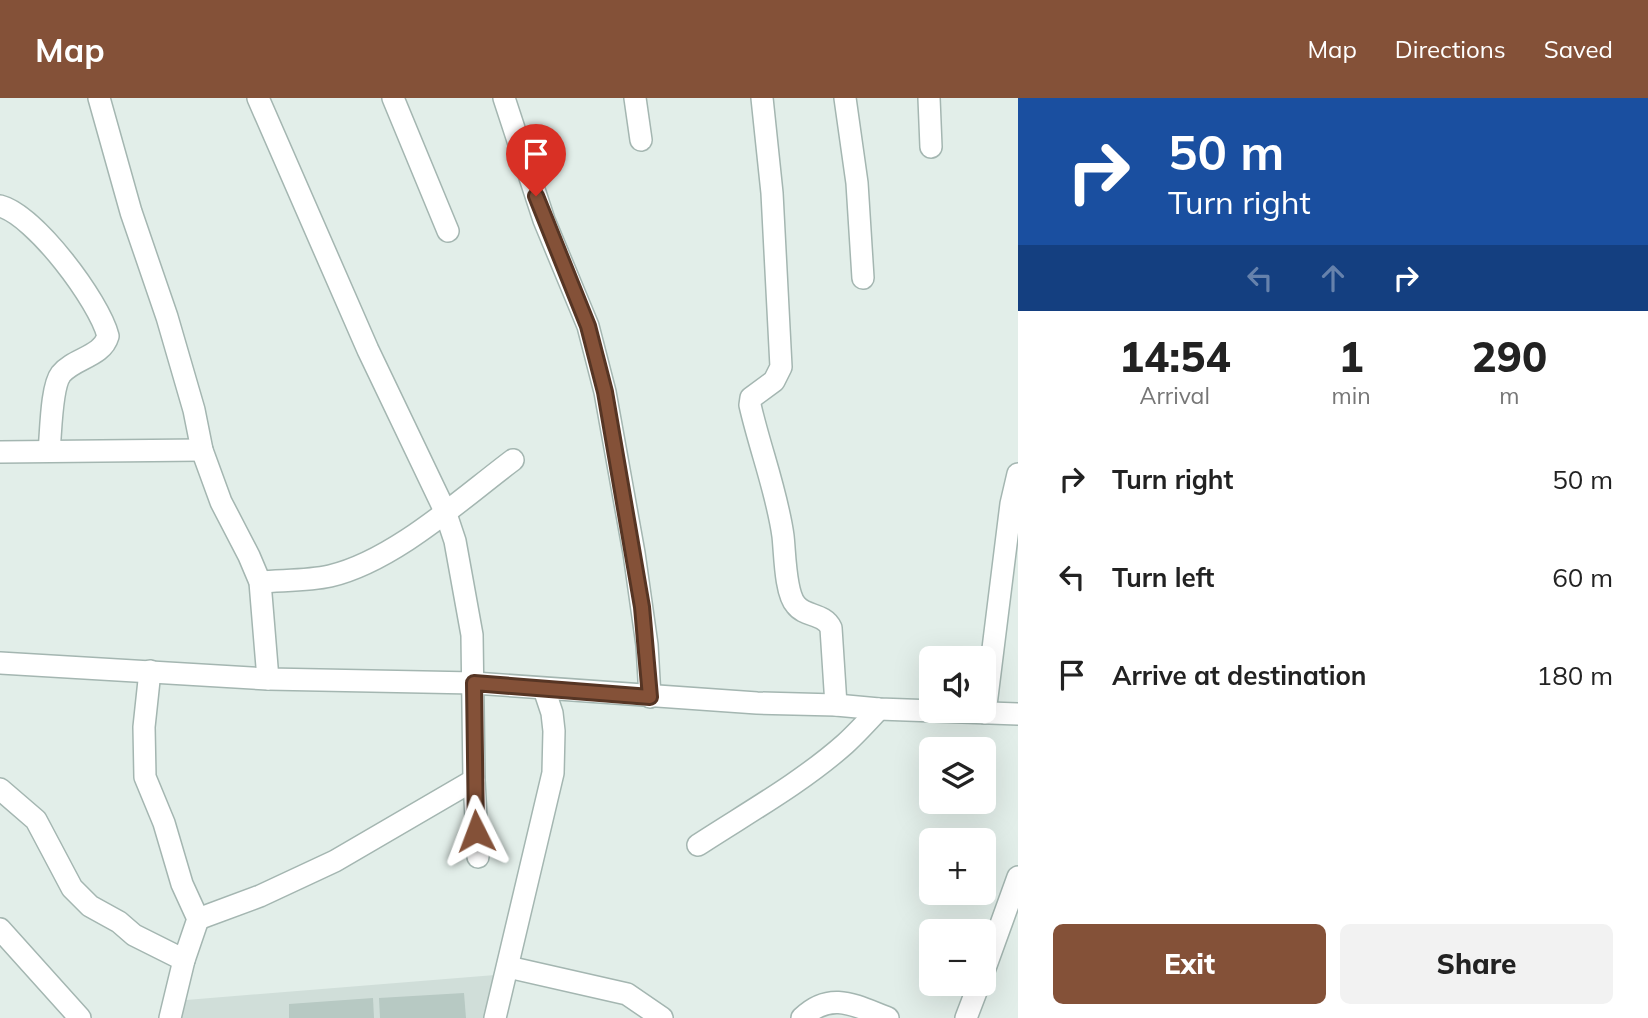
<!DOCTYPE html>
<meta charset="utf-8">
<style>
body{margin:0;font-family:Mulish,sans-serif;background:#f2f2f2;color:#222;height:100vh;display:flex;flex-direction:column;font-size:26px;white-space:nowrap}
*{box-sizing:border-box;margin:0}
p{font-size:23px;color:#767676}
.icon{flex:none;width:38px;height:38px;fill:none;stroke:currentColor;stroke-width:2;stroke-linecap:round;stroke-linejoin:round}
.map{position:relative;flex:1;overflow:hidden}
.side{display:flex;flex-direction:column;background:#fff;width:630px}
.side>*{flex:none}
.banner{background:#1a4fa0;color:#fff;overflow:hidden}
.buttons{position:absolute;left:919px;top:548px;display:grid;gap:14px}
.buttons a{display:grid;place-items:center;width:77px;height:77px;border-radius:10px;background:#fff;box-shadow:0 7px 28px #0002;font-size:35px}
.pin{position:absolute;display:grid;place-items:center;width:60px;height:60px;color:#fff;margin:-72px -30px;border-radius:50% 50% 50% 0;rotate:-45deg;box-shadow:0 0 7px #0007}
.pin .icon{rotate:45deg}
.me{position:absolute;width:77px;margin:-38px;rotate:357deg;stroke-linejoin:round;filter:drop-shadow(0 0 5px #0008)}
.turn{display:flex;align-items:center;gap:24px;height:147px;padding:0 35px;font-size:32px}
.turn .icon{width:91px;height:91px;stroke-width:2.5}
.turn b{display:block;font-size:49px;line-height:60px}
.lanes{display:flex;align-items:center;height:66px;padding:0 35px;background:#0003;justify-content:center;gap:35px;direction:ltr}
.lanes .off{opacity:.35}
.eta{display:flex;justify-content:space-evenly;align-items:center;height:119px;text-align:center}
.eta b{font-size:42px;font-weight:800;line-height:49px}
.action{display:flex;gap:14px;margin-top:auto;padding:14px 35px}
.action a{flex:1;height:80px;border-radius:10px;background:#845138;color:#fff;font-size:28px;font-weight:800;line-height:80px;text-align:center}
.action a+a{background:#f2f2f2;color:#222}
ul{padding:0;list-style:none}
li{display:flex;align-items:center;gap:21px;height:98px;padding:0 35px}
li div{flex:1}
li b{display:block;font-size:26px}
li em{font-style:normal}
header{display:flex;align-items:center;gap:42px;box-sizing:border-box;height:98px;padding:0 35px;background:#845138;color:#fff}
header strong{font-size:33px}
nav{display:flex;gap:38px;margin-inline-start:auto;font-size:24px}
main{display:flex;flex:1;min-height:0}
.map>svg:first-child{display:block}
</style>
<header>
<strong>Map</strong>
<nav><a>Map</a><a>Directions</a><a>Saved</a></nav>
</header>
<main>
<div class="map">
<svg width="1018" height="920" viewBox="0 0 1018 920">
<rect width="100%" height="100%" fill="#e2eee9"/>
<path fill="#d0ded9" d="M495,877L486,920H171L174,903Z"/>
<g fill="#b7c9c3">
<path d="M464,895L466,920H380L379,900Z"/>
<path d="M373,900L374,920H289V906Z"/>
</g>
<g fill="none" stroke-linecap="round" stroke-linejoin="round">
<g stroke="#a4b6b1" stroke-width="24">
<g id="minor">
<path d="M99,0L131,114L167,219L194,312L202,352L221,404L249,458L260,484L268,581"/>
<path d="M258,0L368,252L445,413L455,443L472,537L474,682L478,759"/>
<path d="M393,0L448,133"/>
<path d="M504,0L544,122L588,228L605,294L634,455L647,547L650,599"/>
<path d="M635,0L641,42"/>
<path d="M762,0L772,95L781,269L774,283L751,300L750,307C760,351 777,394 783,438C785,455 785,495 796,507C805,519 824,515 831,530L836,607"/>
<path d="M845,0L857,85L863,180"/>
<path d="M929,0L931,49"/>
<path d="M0,108C35,117 99,203 108,238C102,259 74,260 61,276C51,289 51,335 49,353"/>
<path d="M0,354L202,352"/>
<path d="M260,484C282,482 308,483 330,478C394,463 461,401 513,362"/>
<path d="M0,565L268,581L474,585L757,605L836,607L879,611L1018,616"/>
<path d="M150,573L144,629L145,679L164,725L182,786L198,821L184,862L170,920"/>
<path d="M985,615L1011,406L1018,376"/>
<path d="M0,691L36,722L72,790L90,808L119,824L134,837L184,862"/>
<path d="M698,747C747,715 801,685 845,646C857,635 868,623 879,611"/>
<path d="M198,821L260,798L335,763L474,682"/>
<path d="M0,831L80,920"/>
<path d="M508,869L627,896L662,920"/>
<path d="M984,873L1018,779"/>
<path d="M495,920L553,675L554,633L552,615L544,591"/>
<path d="M802,920C831,892 856,908 888,920"/>
<path d="M966,920L979,886"/>
</g>
</g>
<use href="#minor" stroke="#fff" stroke-width="21"/>
</g>
<g fill="none" stroke-linecap="round" stroke-linejoin="round">
<g stroke="#563524" stroke-width="18">
<path id="route" d="M476,733L474,585L650,599L642,509L605,294L588,228L536,98"/>
</g>
<use href="#route" stroke="#845138" stroke-width="12"/>
</g>
</svg>
<div class="buttons">
<a><svg class="icon" aria-label="sound" viewBox="0 0 24 24"><path d="M4 9h4l5-4v14l-5-4H4zM17 9q2 3 0 6"/></svg></a>
<a><svg class="icon" aria-label="layers" viewBox="0 0 24 24"><path d="M12 4l9 5-9 5-9-5zM3 14l9 5 9-5"/></svg></a>
<a>+</a>
<a>−</a>
</div>
<div class="pin" style="left:536px;top:98px;background:#d93025"><svg class="icon" aria-label="arrive" viewBox="0 0 24 24"><path d="M6 21V4h12l-3 4 3 4H6"/></svg></div>
<svg class="me" style="left:476px;top:733px" viewBox="-20 -20 40 40"><path d="M0-17L14 15 0 8-14 15z" fill="#845138" stroke="#fff" stroke-width="4"/></svg>
</div>
<section class="side">
<div class="banner">
<div class="turn"><svg class="icon" aria-label="right" viewBox="0 0 24 24"><path d="M7 20v-9h11M14 6l5 5-5 5"/></svg><div><b>50 m</b>Turn right</div></div>
<div class="lanes"><svg class="icon off" aria-label="left" viewBox="0 0 24 24"><path d="M17 20v-9H6M10 6l-5 5 5 5"/></svg><svg class="icon off" aria-label="ahead" viewBox="0 0 24 24"><path d="M12 20V5M6 11l6-6 6 6"/></svg><svg class="icon" aria-label="right" viewBox="0 0 24 24"><path d="M7 20v-9h11M14 6l5 5-5 5"/></svg></div>
</div>
<div class="eta">
<div><b>14:54</b><p>Arrival</p></div>
<div><b>1</b><p>min</p></div>
<div><b>290</b><p>m</p></div>
</div>
<ul>
<li><svg class="icon" aria-label="right" viewBox="0 0 24 24"><path d="M7 20v-9h11M14 6l5 5-5 5"/></svg><div><b>Turn right</b></div><em>50 m</em></li>
<li><svg class="icon" aria-label="left" viewBox="0 0 24 24"><path d="M17 20v-9H6M10 6l-5 5 5 5"/></svg><div><b>Turn left</b></div><em>60 m</em></li>
<li><svg class="icon" aria-label="arrive" viewBox="0 0 24 24"><path d="M6 21V4h12l-3 4 3 4H6"/></svg><div><b>Arrive at destination</b></div><em>180 m</em></li>
</ul>
<div class="action"><a>Exit</a><a>Share</a></div>
</section>
</main>
